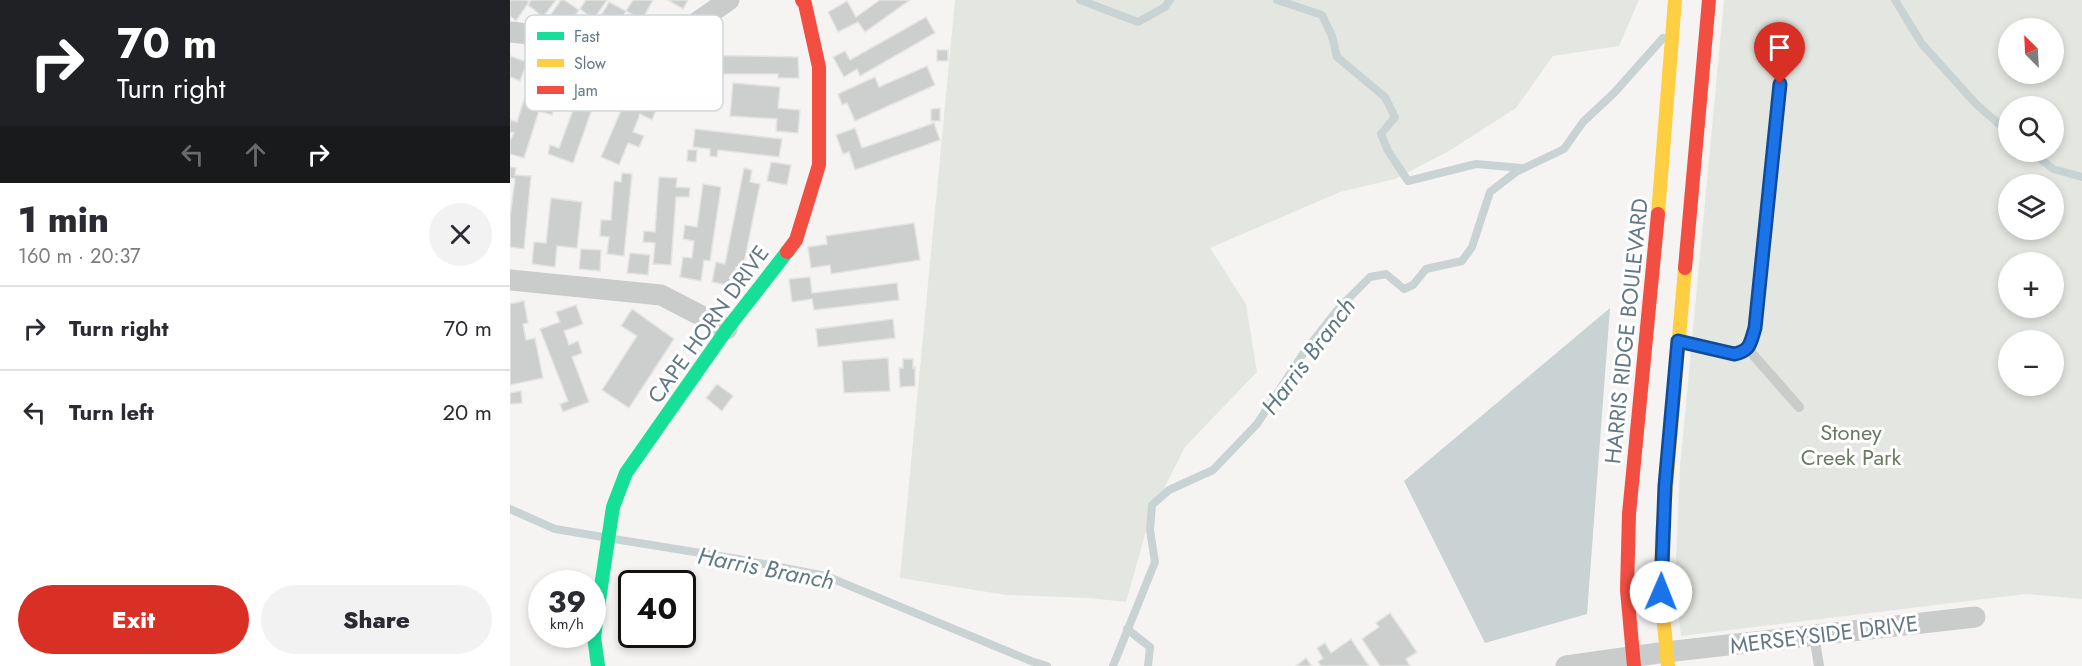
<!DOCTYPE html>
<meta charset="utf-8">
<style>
body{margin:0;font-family:Jost,sans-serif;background:#f2f2f3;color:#2b2b33;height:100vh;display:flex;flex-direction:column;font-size:22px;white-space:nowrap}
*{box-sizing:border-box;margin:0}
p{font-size:20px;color:#7c7c81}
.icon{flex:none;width:33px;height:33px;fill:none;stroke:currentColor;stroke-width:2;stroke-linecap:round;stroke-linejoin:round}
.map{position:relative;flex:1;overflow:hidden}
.side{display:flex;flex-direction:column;background:#fff;width:510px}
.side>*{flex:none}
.hud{background:#202124;color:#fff;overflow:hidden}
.needle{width:39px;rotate:336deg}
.buttons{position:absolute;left:1488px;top:18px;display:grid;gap:12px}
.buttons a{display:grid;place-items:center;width:66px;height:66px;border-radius:50%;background:#fff;box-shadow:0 3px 9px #0003;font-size:30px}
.speed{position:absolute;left:18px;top:570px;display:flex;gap:12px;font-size:30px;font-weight:700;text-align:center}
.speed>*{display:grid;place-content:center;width:78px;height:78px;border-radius:50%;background:#fff;box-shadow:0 3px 9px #0003;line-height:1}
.speed small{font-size:15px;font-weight:400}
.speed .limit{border:3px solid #111;border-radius:9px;background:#fff;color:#111}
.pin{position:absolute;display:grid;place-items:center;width:51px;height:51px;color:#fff;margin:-62px -26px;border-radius:50% 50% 50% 0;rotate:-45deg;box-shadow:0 0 6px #0007}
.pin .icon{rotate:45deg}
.me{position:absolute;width:66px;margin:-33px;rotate:1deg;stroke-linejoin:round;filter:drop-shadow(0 0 4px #0008)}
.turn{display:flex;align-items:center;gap:21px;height:126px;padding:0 18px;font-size:27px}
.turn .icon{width:78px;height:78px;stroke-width:2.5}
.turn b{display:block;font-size:42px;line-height:51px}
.lanes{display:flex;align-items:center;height:57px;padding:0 18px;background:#0003;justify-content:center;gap:30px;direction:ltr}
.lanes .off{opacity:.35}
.round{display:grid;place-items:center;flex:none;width:63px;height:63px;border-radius:32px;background:#f2f2f3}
.overview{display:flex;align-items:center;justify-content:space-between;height:102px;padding:0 18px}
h1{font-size:36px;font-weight:800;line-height:45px}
.button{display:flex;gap:12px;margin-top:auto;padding:12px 18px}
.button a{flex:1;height:69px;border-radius:36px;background:#d93025;color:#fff;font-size:24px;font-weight:800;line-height:69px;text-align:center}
.button a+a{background:#f2f2f3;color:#2b2b33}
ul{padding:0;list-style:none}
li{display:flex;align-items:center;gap:18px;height:84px;padding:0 18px;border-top:2px solid #e1e1e2}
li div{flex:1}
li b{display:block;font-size:22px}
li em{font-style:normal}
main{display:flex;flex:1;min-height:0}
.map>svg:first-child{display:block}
</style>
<main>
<section class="side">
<div class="hud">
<div class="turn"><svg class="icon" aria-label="right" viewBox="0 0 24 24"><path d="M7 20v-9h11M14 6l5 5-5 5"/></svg><div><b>70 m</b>Turn right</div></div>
<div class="lanes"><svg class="icon off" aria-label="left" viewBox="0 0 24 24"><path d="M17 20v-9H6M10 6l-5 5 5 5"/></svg><svg class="icon off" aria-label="ahead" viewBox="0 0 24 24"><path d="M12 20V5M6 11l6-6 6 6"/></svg><svg class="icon" aria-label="right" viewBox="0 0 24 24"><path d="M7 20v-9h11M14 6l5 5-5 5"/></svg></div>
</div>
<div class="overview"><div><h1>1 min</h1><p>160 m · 20:37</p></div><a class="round"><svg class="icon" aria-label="close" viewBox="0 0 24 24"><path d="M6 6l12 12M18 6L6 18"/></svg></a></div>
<ul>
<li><svg class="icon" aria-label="right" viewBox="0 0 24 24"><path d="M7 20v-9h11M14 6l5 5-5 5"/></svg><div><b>Turn right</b></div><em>70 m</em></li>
<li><svg class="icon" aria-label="left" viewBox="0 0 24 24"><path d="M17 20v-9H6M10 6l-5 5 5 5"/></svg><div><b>Turn left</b></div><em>20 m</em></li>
</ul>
<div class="button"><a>Exit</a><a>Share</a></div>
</section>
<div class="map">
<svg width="1572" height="666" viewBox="0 0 1572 666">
<rect width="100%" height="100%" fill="#f5f4f3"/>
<g fill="#e4e7e1" fill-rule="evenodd">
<path d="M445,0H1129L1109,46L1043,56L1006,108L939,151L885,179L830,192L700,248L736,304L747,372L675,447L641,514L616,602L579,598L496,595L390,578Z"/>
<path d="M1214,0H1572V599L1516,594L1171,636L1165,583L1170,467ZM1498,28H1544V74H1498ZM1498,106H1544V152H1498ZM1498,184H1544V230H1498ZM1498,262H1544V308H1498ZM1498,340H1544V386H1498Z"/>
</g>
<path fill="#c9d3d4" d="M1100,308L1077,614L975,643L894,481Z"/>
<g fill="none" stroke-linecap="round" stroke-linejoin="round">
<g stroke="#c9d3d4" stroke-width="8">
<path d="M570,0L628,22L655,7L660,0"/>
<path d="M767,0L812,15L822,36L827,57L875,97L885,117L871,134L878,151L898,181L966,164L1012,168"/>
<path d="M1385,0L1412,44L1466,104L1498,132"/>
<path d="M1522,152L1543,169L1572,177"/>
<path d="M0,509L45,529L93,537"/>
<path d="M104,539L228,559L316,576L521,661L537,666"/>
<path d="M617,629L640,647L638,666"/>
<path d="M603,666L645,562L640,530L642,505L659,490L703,470L747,424L795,351L829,308L860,277L876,274L894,289L903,285L916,269L952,261L962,247L980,192L1006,172L1054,149L1073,122L1104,93L1153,38"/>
</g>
</g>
<g fill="#cdcece" stroke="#e4e4e2" stroke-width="1.5">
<path d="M0,0H16L19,2L6,21L0,16Z"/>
<path d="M21,0H46L33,17L18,5Z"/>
<path d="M51,0H54L69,10L58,26L41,14Z"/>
<path d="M76,0H97L84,19L70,9Z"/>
<path d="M123,0H143L132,20L116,11Z"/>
<path d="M158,0H178L173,9Z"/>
<path d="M370,0H400L355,32L348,22L328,32L318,12L337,1L346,17Z"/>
<path d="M99,2L116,11L106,29L88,20Z"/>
<path d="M416,17L425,33L350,76L347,69L334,77L323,57L335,51L340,60Z"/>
<rect x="427" y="50" width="11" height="11"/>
<path d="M180,55L288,57L289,78H268V74H190V65H180Z"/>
<path d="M0,56L17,62L10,81L0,77Z"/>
<path d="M47,58L69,65L62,87L40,80L33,101L45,104L42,115L29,111L14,158L0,154V141L4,133L0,132V123L1,120L7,122L23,71L41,77Z"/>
<path d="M417,66L425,85L345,121L337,103L332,105L328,94L365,77L369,87Z"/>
<path d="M76,75L92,81L63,163L38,154L40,145L49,148Z"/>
<path d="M125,78L142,86L135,104L147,108L142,120L130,114L123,132L134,136L129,147L118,143L109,165L91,157Z"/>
<path d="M223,83L270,87L268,108L290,110L288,133L266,131L267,119L220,116Z"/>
<path d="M430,108V121H421V109Z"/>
<path d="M424,123L430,140L345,170L339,152L333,154L326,135L345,128L352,148Z"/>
<path d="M185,129L272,139L269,157L208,150L207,157L200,156V149L183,147Z"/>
<path d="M178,150H187L186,162L177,161Z"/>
<path d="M261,162L281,165L277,185L257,181Z"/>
<path d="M0,167L6,168L5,175L21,176L14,249L0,247V217L5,179L0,178Z"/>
<path d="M234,168L242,170L240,182L250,184L233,268L226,267L222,286L202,282L206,262L215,264Z"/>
<path d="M112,173L122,174L114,256L97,254L99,237L90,236L91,220H101L104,181L111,182Z"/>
<path d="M149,177L167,178L166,187L180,188L179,197H166L161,265L143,264L145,243L133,242L134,231L145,232Z"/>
<path d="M193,184L211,187L200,261L194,260L191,281L170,277L173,257L182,258L184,241L173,239L175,225L187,227Z"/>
<path d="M41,198L72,202L67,248L47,246L45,267L22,264L24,242L36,243Z"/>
<path d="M404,223L410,260L321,274L320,265L301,268L298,247L317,244L316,236Z"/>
<path d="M71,249L91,250L90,271L69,269Z"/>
<path d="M120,253L140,255L138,275L117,273Z"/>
<path d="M300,277L302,293L387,283L389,300L304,310L302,299L282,302L279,279Z"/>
<path d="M14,301L18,323L13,324L16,340L25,338L33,378L0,385V304Z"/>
<path d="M66,305L73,324L54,331L59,345L68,341L72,353L62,357L79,402L53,412L50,404L58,401L30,329L50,322L46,312Z"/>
<path d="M122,309L164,339L119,408L92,390L127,336L111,326Z"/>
<path d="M383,319L385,338L308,347L306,329Z"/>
<path d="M378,358L380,391L334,393L332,361Z"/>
<path d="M393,359H403V368L405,367V386L390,387L389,368H393Z"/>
<path d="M207,384L223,396L212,411L196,398Z"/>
<path d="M11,391L12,403L0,404V393Z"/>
<path d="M880,613L907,652L896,659L900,666H870L852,639L869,627L866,623Z"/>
<path d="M841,639L859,666H811L808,662L813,658L807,648L815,643L821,653Z"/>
<path d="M796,658L802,666H786Z"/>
</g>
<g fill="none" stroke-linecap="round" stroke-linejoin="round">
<g stroke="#cacccc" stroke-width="10">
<path d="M1172,342L1224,354C1241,351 1240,343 1245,328L1270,84"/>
<path d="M1238,349L1289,407"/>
<path d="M1304,635L1309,666"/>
</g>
<g stroke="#cacccc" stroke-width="21">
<path d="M0,32L126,46L183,25L219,0"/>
<path d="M0,280L151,295L217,329"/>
<path d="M1056,666L1156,652L1465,617"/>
</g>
<path stroke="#16e098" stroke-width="14" d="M88,666L84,637L92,580L103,507L116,473L217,329L277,252"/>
<g stroke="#ffcf43" stroke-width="14">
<path d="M1148,214L1165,0"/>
<path d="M1158,666L1151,592L1152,535L1175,268"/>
</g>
<g stroke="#f24e42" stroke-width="14">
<path d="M277,252L286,240L309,165V67L295,4L292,0"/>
<path d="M1175,268L1199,0"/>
<path d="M1124,666L1117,590L1119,514L1148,214"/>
</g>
</g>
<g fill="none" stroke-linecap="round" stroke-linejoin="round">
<g stroke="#114b97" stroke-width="15">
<path id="route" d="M1151,592L1155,486L1168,341L1224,354C1241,351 1240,343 1245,328L1270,84"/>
</g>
<use href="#route" stroke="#1a73e8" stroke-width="10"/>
</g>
<g text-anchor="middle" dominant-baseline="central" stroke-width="6" stroke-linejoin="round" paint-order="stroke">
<g font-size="22" fill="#637884" stroke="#fff">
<text transform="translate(198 324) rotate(-54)">CAPE HORN DRIVE</text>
<text transform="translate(1116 331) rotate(-84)">HARRIS RIDGE BOULEVARD</text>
<text transform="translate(1314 634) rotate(-7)">MERSEYSIDE DRIVE</text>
</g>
<g font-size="22" fill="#6a7b62" stroke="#fff">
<text x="1341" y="432">Stoney<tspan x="1341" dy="25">Creek Park</tspan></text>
</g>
<g font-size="24" font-style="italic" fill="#5f7b81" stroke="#fff">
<text transform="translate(798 356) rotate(-53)">Harris Branch</text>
<text transform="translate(256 568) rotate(11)">Harris Branch</text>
</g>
</g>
<rect x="15" y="15" width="198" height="96" rx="9" fill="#fff" stroke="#d0d6da" stroke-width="1.5"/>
<rect x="27" y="32" width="27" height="8" fill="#16e098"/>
<rect x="27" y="59" width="27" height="8" fill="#ffcf43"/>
<rect x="27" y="86" width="27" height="8" fill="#f24e42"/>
<g font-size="16" fill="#637884">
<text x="64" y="42">Fast</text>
<text x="64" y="69">Slow</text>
<text x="64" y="96">Jam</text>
</g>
</svg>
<div class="buttons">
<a><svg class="needle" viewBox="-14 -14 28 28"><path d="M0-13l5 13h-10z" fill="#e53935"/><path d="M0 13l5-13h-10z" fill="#7c7c81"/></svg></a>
<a><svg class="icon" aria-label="search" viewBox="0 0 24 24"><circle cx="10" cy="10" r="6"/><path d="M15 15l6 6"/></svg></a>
<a><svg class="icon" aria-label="layers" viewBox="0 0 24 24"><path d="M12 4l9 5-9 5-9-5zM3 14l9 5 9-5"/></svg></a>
<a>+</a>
<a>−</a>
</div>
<div class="speed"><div>39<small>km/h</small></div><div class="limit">40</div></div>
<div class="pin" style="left:1270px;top:84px;background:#d93025"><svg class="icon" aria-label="arrive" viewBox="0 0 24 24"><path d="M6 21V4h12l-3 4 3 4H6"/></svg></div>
<svg class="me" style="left:1151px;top:592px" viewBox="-20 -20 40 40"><circle r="19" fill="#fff"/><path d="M0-13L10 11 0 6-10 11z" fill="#1a73e8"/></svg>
</div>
</main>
